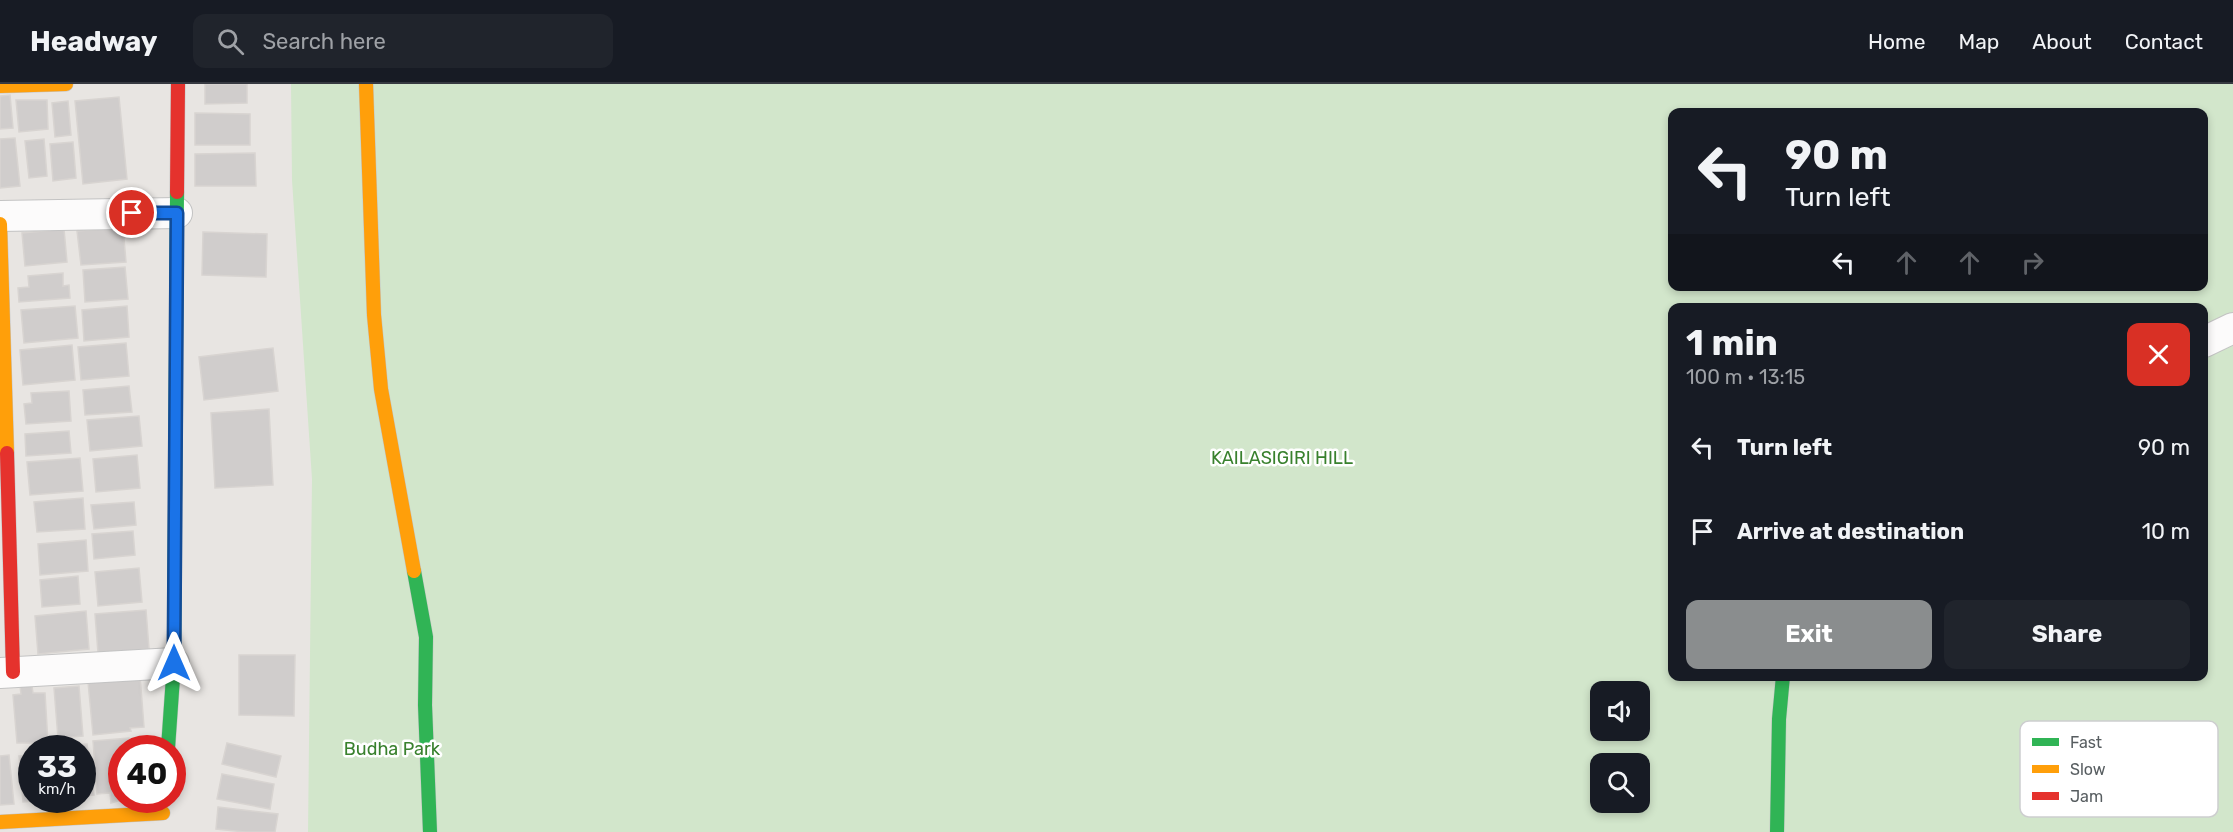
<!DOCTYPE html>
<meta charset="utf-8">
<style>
body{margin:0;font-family:Rubik,sans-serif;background:#20242c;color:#f1f3f6;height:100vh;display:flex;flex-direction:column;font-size:22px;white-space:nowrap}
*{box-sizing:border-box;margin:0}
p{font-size:20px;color:#9ea1a6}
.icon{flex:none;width:33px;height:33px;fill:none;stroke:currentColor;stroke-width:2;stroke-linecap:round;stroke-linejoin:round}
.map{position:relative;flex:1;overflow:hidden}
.details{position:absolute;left:1668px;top:219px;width:540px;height:378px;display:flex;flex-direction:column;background:#171b24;border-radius:12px;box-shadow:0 3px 9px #0003}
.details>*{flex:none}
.hud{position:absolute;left:1668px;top:24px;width:540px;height:183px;border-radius:12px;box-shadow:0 3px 9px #0003;background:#171b24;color:#f1f3f6;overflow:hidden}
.buttons{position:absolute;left:1590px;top:597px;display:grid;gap:12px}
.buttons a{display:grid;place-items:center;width:60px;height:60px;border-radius:12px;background:#171b24;box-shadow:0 3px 9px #0003;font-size:30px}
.speed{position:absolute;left:18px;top:651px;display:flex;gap:12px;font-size:30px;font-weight:700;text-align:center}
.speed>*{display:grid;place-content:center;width:78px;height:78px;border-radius:50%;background:#171b24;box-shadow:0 3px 9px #0003;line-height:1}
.speed small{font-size:15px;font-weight:400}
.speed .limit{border:9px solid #d22;background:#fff;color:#111}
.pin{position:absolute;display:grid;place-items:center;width:51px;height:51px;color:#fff;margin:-26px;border:3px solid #fff;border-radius:50%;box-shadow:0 2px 6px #0007}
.me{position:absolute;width:66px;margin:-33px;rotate:0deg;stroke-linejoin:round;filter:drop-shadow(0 0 4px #0008)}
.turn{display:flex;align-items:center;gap:21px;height:126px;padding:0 18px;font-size:27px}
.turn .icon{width:78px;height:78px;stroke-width:2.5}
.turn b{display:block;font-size:42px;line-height:51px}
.lanes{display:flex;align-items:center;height:57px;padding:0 18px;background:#0003;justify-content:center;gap:30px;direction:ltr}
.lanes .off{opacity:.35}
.round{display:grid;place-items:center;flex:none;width:63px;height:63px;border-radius:12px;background:#20242c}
.overview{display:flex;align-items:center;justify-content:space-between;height:102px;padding:0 18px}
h1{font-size:36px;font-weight:700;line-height:45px}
.primary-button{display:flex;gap:12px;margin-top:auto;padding:12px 18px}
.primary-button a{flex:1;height:69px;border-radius:12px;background:#8a8d8e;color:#fff;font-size:24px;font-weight:700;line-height:69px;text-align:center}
.primary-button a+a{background:#20242c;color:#f1f3f6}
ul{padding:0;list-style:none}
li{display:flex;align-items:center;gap:18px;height:84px;padding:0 18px}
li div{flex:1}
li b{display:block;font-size:22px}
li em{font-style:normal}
header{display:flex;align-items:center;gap:36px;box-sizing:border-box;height:84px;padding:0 30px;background:#171b24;border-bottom:2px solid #363941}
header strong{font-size:28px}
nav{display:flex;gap:33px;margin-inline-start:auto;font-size:21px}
.search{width:420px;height:54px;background:#20242c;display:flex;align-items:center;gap:15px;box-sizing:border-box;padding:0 21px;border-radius:12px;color:#9ea1a6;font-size:22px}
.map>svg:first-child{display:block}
</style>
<header>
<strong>Headway</strong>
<div class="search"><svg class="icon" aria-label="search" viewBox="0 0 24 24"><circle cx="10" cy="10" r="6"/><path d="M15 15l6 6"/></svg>Search here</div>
<nav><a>Home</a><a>Map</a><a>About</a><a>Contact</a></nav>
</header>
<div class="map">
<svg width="2233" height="748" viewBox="0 0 2233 748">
<rect width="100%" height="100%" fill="#e8e5e2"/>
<path fill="#d2e6cb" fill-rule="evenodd" d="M291,0H2233V748H308L312,395L292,96ZM1672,28H2204V202H1672ZM1672,224H2204V592H1672ZM1600,608H1640V646H1600ZM1600,680H1640V718H1600Z"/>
<g fill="#d0cdcc" stroke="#d8d4d1" stroke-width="1.5">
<path d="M205,0H247V19L205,20Z"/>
<path d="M10,11L13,44L0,45V12Z"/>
<path d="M119,13L127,95L83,100L75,17Z"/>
<path d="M16,16H47L48,45L19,48Z"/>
<path d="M68,17L71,51L55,53L52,19Z"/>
<path d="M195,29L250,30V61H195Z"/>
<path d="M15,54L20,102L0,104V55Z"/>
<path d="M44,55L47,92L29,94L25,57Z"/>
<path d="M73,58L76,94L53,97L50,60Z"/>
<path d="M255,69L256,102H195V70Z"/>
<path d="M123,143L126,178L81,181L77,147Z"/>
<path d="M64,145L67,178L25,182L22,149Z"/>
<path d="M203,148L267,150L266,193L202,191Z"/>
<path d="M125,183L128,215L85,218L83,186Z"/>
<path d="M63,189V202L69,201L70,214L19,218L18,204L29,203L28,192Z"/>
<path d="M75,222L78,254L24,259L21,226Z"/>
<path d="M127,222L129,253L84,257L82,226Z"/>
<path d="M126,259L129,292L81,296L78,263Z"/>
<path d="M72,261L75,296L23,301L20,266Z"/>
<path d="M273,264L278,307L204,316L199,273Z"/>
<path d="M129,302L132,328L85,331L83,306Z"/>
<path d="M69,307L71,337L26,340L24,320L32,319L31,309Z"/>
<path d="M269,325L273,401L215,404L211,329Z"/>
<path d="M139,332L142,362L90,367L87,336Z"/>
<path d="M69,347L71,369L26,372L25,350Z"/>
<path d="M137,371L140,404L96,408L93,375Z"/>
<path d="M80,374L83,407L30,411L27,378Z"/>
<path d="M83,414L85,445L37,448L34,418Z"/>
<path d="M134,418L136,441L94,445L91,421Z"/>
<path d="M133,447L135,471L94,475L92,450Z"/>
<path d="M86,456L88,487L40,491L38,460Z"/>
<path d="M139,484L142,518L98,522L95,488Z"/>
<path d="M78,492L80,520L42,523L40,496Z"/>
<path d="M146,526L149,565L98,569L95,530Z"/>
<path d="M86,527L89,565L38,570L35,532Z"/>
<path d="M239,571H295L294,632L239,631Z"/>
<path d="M140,591L144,643L130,644L131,647L93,651L88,598Z"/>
<path d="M20,602H32L33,609H45L48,659H17L13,611L21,610Z"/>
<path d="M79,602L83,652L58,654L54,604Z"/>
<path d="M129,654L130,664H122V716L111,719L110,709L97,710L93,657Z"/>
<path d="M227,659L281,672L276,693L222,680Z"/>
<path d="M87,660L94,711L82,712V664H59V662Z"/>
<path d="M9,671L14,720L0,721V672Z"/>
<path d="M32,671V716H52L23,718L19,672Z"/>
<path d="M222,690L274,700L270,725L217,715Z"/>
<path d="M218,723L278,730L275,748H245L216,745Z"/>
</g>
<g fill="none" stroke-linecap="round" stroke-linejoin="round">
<g stroke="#c3c3c3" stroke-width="32">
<g id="street">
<path d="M0,132L177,129"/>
<path d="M2204,258L2233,244"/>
<path d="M0,589L174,579"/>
</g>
</g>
<g stroke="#c4c4c4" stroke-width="15">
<g id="fast">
<path d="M414,487L426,553L425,621L430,748"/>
<path d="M168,664L174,579L177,108"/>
<path d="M1777,748L1779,635L1783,592"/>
</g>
</g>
<g stroke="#c4c4c4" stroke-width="15">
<g id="slow">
<path d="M366,0L374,231L381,305L414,487"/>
<path d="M0,2L66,0"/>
<path d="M0,140L7,369"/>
<path d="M0,738L163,729"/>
</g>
</g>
<g stroke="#c4c4c4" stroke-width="15">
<g id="jam">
<path d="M177,108L178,0"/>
<path d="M7,369L13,588"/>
</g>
</g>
<use href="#street" stroke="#fcfbfb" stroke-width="30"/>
<use href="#fast" stroke="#30b455" stroke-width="14"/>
<use href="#slow" stroke="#ff9f0a" stroke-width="14"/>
<use href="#jam" stroke="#e5322d" stroke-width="14"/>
</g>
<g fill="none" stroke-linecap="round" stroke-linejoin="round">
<g stroke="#114b97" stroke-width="15">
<path id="route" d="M132,129H177L174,579"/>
</g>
<use href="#route" stroke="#1a73e8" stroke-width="10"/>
</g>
<g text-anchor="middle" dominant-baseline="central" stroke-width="5" stroke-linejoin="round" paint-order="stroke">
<g font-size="18" fill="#39812e" stroke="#fff">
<text x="1282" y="374">KAILASIGIRI HILL</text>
<text x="392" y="665">Budha Park</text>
</g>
</g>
<rect x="2020" y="637" width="198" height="96" rx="9" fill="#fff" stroke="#cdcecf" stroke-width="1.5"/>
<rect x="2032" y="654" width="27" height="8" fill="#30b455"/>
<rect x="2032" y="681" width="27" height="8" fill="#ff9f0a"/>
<rect x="2032" y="708" width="27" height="8" fill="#e5322d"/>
<g font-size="16" fill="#575d60">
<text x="2070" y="664">Fast</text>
<text x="2070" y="691">Slow</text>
<text x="2070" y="718">Jam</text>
</g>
</svg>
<div class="buttons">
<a><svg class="icon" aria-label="sound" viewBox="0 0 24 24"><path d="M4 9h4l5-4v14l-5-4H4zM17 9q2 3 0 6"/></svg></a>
<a><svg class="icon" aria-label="search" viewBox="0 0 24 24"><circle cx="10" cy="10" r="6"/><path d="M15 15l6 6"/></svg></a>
</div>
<div class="speed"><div>33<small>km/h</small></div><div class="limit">40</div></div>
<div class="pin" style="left:132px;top:129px;background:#d93025"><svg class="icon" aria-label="arrive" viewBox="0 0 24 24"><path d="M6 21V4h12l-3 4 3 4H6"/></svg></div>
<svg class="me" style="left:174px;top:579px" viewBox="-20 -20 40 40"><path d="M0-17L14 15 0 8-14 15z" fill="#1a73e8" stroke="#fff" stroke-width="4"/></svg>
<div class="hud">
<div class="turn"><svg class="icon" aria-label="left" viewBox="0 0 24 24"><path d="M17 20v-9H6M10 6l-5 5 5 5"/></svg><div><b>90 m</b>Turn left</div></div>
<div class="lanes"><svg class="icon" aria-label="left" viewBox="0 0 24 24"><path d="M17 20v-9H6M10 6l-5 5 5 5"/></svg><svg class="icon off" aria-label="ahead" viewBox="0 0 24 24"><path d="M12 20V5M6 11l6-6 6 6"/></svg><svg class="icon off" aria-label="ahead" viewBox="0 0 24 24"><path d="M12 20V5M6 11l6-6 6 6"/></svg><svg class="icon off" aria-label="right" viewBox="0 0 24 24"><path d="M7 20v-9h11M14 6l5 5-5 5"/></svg></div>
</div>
<section class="details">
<div class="overview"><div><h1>1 min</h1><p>100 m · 13:15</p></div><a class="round" style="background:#d93025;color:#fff"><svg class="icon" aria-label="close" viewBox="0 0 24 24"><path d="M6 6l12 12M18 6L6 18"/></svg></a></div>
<ul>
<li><svg class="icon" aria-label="left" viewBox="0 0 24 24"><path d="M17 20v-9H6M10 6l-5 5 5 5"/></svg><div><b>Turn left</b></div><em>90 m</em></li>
<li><svg class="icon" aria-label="arrive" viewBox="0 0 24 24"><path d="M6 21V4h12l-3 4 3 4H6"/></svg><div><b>Arrive at destination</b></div><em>10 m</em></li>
</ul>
<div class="primary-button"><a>Exit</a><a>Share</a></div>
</section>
</div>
